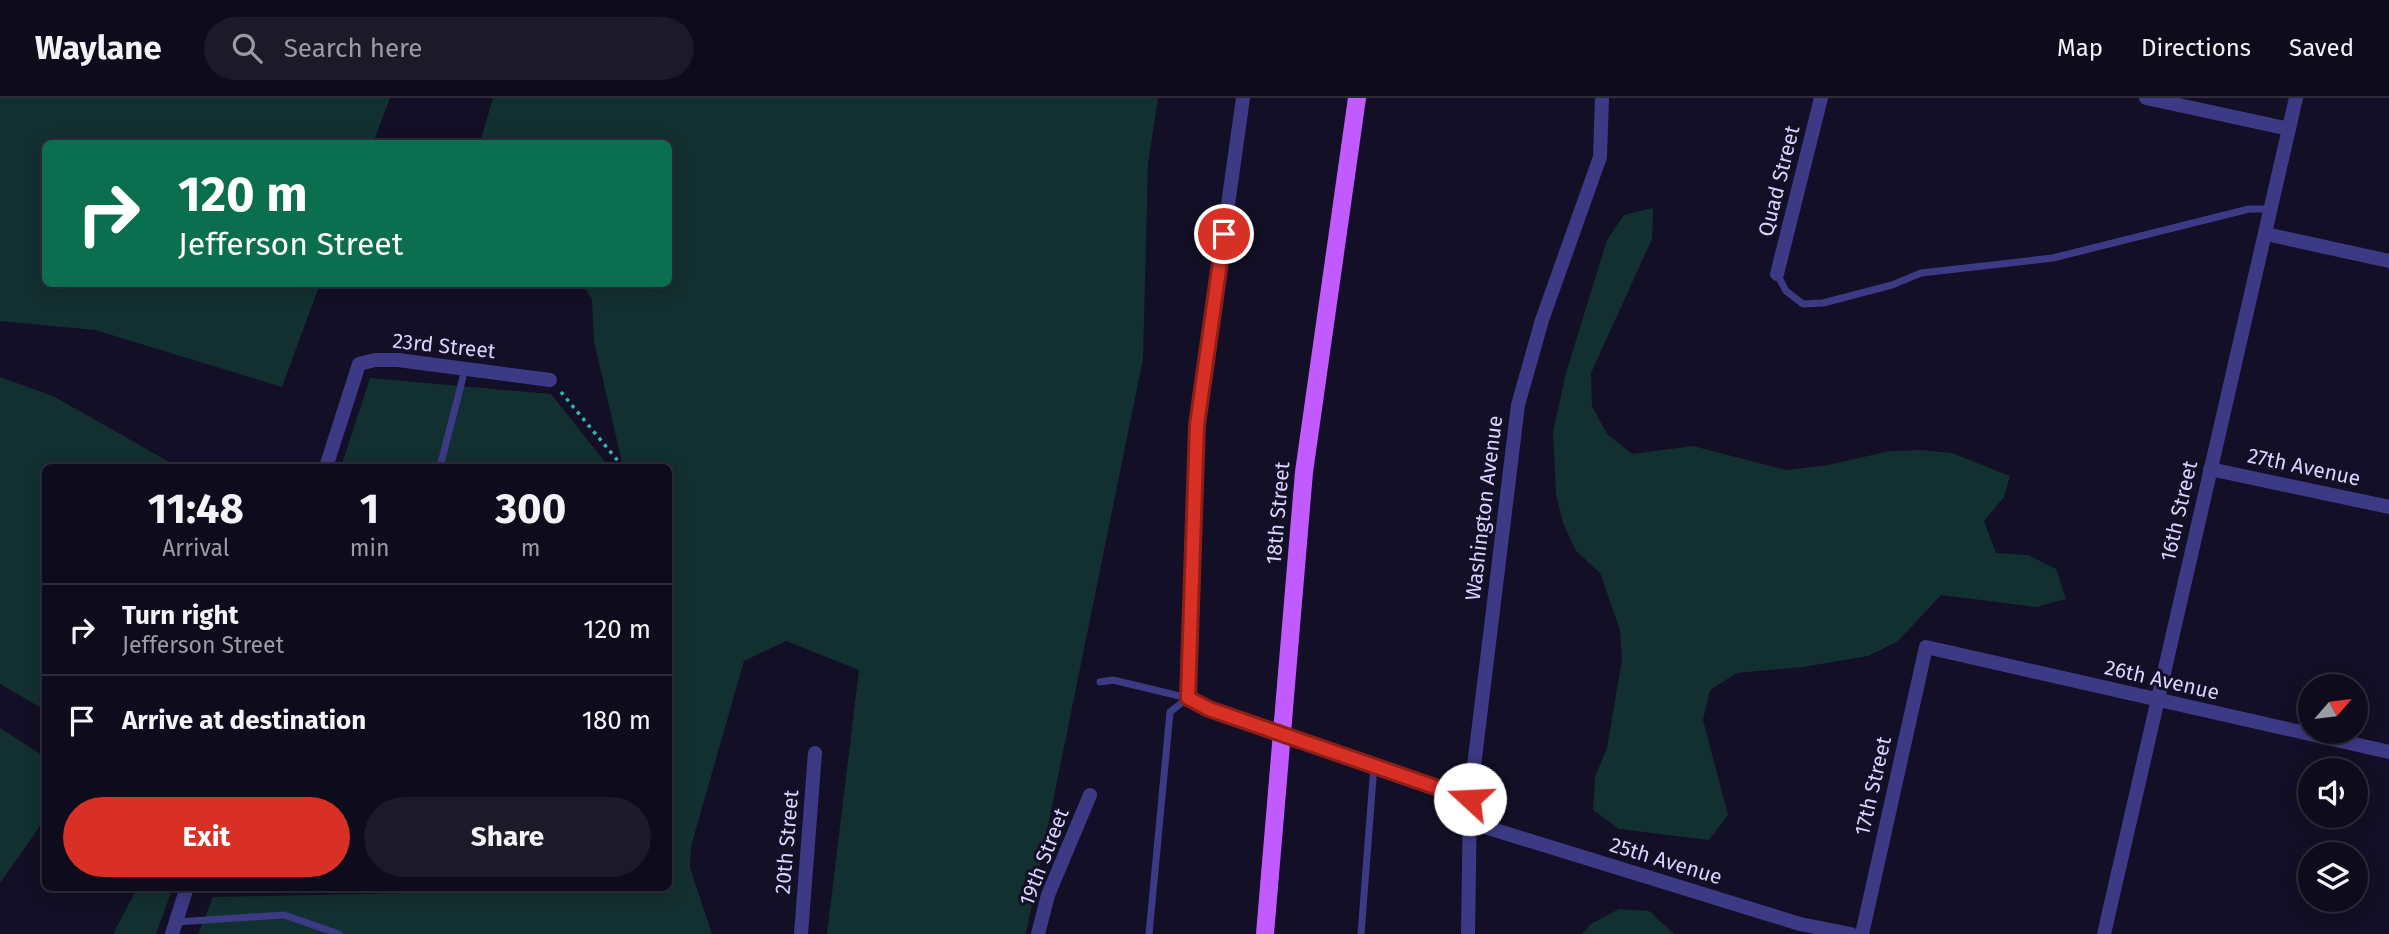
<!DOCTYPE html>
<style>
body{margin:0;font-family:"Fira Sans",sans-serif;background:#1c1929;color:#f1f3f6;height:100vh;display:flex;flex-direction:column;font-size:26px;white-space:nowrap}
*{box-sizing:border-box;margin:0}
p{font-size:23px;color:#9b9ba3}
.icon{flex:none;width:38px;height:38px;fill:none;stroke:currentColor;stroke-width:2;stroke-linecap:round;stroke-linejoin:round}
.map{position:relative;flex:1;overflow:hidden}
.details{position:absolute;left:42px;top:366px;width:630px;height:427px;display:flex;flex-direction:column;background:#0e0b1c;border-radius:10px;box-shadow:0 4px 18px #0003,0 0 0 2px #2e2b3b}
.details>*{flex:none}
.banner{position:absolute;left:42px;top:42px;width:630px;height:147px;border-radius:10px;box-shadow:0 4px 18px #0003,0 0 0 2px #2e2b3b;background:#0b6e4f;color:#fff;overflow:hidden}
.needle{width:46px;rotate:62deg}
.buttons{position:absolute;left:2298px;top:576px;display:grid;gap:14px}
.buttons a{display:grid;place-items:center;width:70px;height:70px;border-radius:50%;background:#0e0b1c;box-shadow:0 4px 18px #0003,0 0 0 2px #2e2b3b;font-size:35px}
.pin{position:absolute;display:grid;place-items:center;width:60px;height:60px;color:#fff;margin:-30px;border:4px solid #fff;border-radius:50%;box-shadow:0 2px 7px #0007}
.me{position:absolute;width:77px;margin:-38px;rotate:290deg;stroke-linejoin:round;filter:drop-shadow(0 0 5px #0008)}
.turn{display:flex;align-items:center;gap:24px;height:147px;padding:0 21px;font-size:32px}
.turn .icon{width:91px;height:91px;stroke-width:2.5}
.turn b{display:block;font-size:49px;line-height:60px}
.eta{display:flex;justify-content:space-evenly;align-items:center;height:119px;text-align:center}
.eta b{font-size:42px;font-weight:700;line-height:49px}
.cta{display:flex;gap:14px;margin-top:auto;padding:14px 21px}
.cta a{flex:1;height:80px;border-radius:42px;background:#d93025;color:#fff;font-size:28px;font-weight:700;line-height:80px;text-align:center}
.cta a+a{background:#1c1929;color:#f1f3f6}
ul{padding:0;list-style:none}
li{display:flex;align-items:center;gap:21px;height:91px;padding:0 21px;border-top:2px solid #2e2b3b}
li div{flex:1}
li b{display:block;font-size:26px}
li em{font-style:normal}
header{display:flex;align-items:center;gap:42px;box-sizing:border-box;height:98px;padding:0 35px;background:#0e0b1c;border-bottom:2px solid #2e2b3b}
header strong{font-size:33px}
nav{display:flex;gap:38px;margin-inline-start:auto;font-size:24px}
.search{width:490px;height:63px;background:#1c1929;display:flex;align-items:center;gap:18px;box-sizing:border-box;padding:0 24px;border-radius:38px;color:#9b9ba3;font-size:26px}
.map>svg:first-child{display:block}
</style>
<header>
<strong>Waylane</strong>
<div class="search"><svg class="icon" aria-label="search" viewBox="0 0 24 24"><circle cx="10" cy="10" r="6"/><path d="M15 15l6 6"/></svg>Search here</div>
<nav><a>Map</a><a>Directions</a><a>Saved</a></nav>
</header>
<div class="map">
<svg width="2389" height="836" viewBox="0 0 2389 836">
<rect width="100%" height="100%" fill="#130f26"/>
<g fill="#12302f">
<path d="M0,0H390L373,45L46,46V186H320L282,289L95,232L0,223Z"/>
<path d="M493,0H1158L1148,66L1143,261L1026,836H827L859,572L786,543L744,563L691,748L690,770L712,836H198L213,799L454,794L373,789H545V793H562L563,789H668V369H623L594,243L592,201L582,186H668V46L480,45Z"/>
<path d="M1653,110L1652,141L1591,275L1592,308L1607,336L1632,356L1693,348L1786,372L1828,367L1890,353L1922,352L1952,355L2010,378L2004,399L1984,423L1996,455L2028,457L2056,471L2066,501L2036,509L1941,497L1897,544L1868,558L1803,569L1737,575L1710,592L1703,622L1728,717L1709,742L1619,731L1593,712L1595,679L1607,650L1622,561L1620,532L1600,475L1576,453L1563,425L1556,396L1553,334L1566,275L1607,142L1624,117Z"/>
<path d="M0,279L53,298L178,369H46L45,612L0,586Z"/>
<path d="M370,280L551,296L609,369H341Z"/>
<path d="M0,630L45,659V721L0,785Z"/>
<path d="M138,789H173L156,836H113Z"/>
<path d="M1619,811L1649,813L1674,836H1582L1591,826Z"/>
</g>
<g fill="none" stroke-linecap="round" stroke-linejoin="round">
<path stroke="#2fb8b0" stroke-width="3.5" stroke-dasharray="3.5 5" stroke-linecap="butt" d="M561,294L618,363L620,369"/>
<g stroke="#3d3a85" stroke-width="7">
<path d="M1777,176L1786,193L1803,206L1823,205L1892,187L1921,175L2053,160L2249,111H2272"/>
<path d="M440,369L465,271"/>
<path d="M1100,584L1113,582L1188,600"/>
<path d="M176,824L284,817L339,836"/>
<path d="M1149,836L1170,614L1188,600"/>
<path d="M1361,836L1374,667"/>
</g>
<g stroke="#3d3a85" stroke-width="14">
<path d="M1243,0L1197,327L1188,600L1209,611L1470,701"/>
<path d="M2146,0L2289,31"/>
<path d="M2266,136L2389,163"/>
<path d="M1777,176L1821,0"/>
<path d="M326,369L359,266L375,262H398L550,282"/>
<path d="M2210,371L2389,409"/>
<path d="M1469,724L1800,826L1851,836"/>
<path d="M172,836L187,789"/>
<path d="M801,836L815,655"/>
<path d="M1038,836L1048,797L1090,697"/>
<path d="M1468,836L1470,701L1518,307L1542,222L1600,59L1602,0"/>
<path d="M1862,836L1926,549L2389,654"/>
<path d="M2104,836L2296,0"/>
</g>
<path stroke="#c25bff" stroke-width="18" d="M1265,836L1304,374L1357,0"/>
</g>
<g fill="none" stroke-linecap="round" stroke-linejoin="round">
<g stroke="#8d1f18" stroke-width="18">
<path id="route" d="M1224,136L1197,327L1188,600L1209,611L1470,701"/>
</g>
<use href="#route" stroke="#d93025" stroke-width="12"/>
</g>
<g text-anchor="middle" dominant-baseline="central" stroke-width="6" stroke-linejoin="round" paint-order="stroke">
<g font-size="21" fill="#d9d4ff" stroke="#130f26">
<text transform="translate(1779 83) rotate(-76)">Quad Street</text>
<text transform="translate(444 248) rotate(6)">23rd Street</text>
<text transform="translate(2304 369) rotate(12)">27th Avenue</text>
<text transform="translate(1484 410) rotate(-83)">Washington Avenue</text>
<text transform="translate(2179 413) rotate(-77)">16th Street</text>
<text transform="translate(1278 415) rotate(-85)">18th Street</text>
<text transform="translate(2162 582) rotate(13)">26th Avenue</text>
<text transform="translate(1873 688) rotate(-77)">17th Street</text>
<text transform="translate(787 744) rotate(-85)">20th Street</text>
<text transform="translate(1044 759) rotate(-69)">19th Street</text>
<text transform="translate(1666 763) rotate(17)">25th Avenue</text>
</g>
</g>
</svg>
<div class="buttons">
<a><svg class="needle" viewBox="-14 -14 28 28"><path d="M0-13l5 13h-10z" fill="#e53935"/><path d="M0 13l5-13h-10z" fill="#9b9ba3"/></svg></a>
<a><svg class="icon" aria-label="sound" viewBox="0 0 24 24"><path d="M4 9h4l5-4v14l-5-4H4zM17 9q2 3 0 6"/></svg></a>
<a><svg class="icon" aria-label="layers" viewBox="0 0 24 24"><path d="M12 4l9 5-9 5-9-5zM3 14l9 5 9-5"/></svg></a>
</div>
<div class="pin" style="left:1224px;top:136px;background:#d93025"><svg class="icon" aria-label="arrive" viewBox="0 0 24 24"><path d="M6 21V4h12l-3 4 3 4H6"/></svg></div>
<svg class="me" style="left:1470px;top:701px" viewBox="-20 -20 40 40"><circle r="19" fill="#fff"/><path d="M0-13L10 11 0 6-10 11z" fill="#d93025"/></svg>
<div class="banner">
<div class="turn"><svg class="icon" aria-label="right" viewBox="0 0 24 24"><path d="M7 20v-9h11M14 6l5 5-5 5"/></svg><div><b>120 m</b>Jefferson Street</div></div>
</div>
<section class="details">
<div class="eta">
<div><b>11:48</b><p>Arrival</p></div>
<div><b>1</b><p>min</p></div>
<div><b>300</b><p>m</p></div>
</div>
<ul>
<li><svg class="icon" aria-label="right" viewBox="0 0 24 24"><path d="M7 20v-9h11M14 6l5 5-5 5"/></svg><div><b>Turn right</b><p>Jefferson Street</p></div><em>120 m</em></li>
<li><svg class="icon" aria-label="arrive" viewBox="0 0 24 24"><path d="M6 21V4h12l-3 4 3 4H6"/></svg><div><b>Arrive at destination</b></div><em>180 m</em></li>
</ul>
<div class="cta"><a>Exit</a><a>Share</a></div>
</section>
</div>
